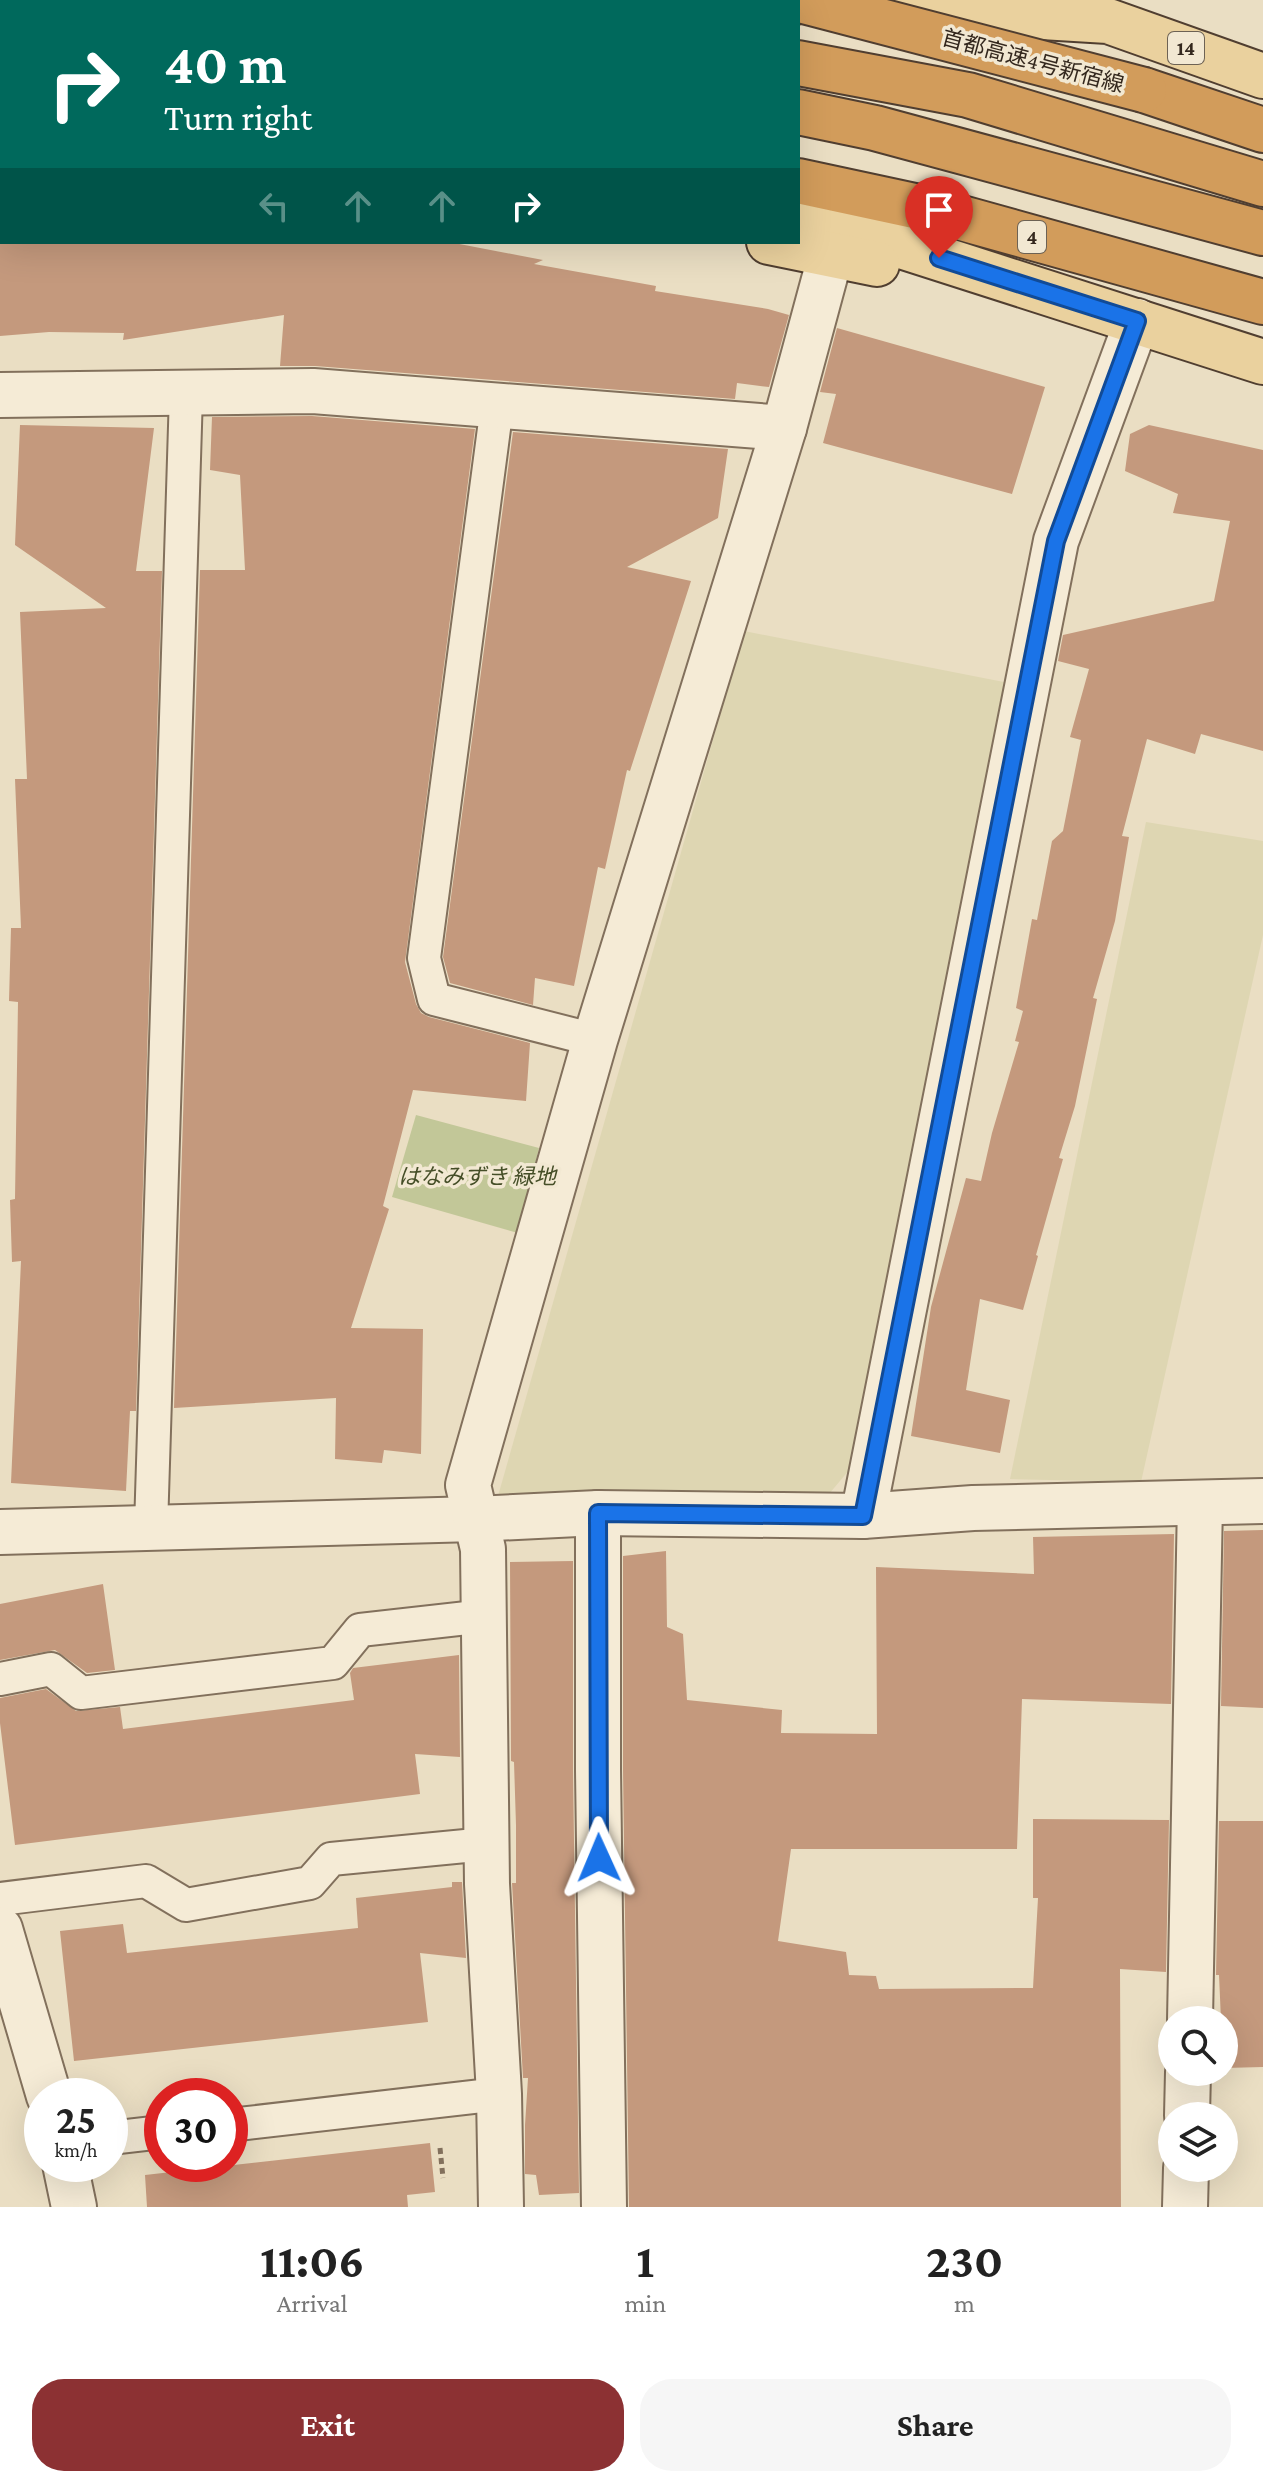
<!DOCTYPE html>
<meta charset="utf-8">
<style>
body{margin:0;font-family:"Crimson Pro","Noto Sans JP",serif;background:#f6f6f6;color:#222;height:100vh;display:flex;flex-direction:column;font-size:30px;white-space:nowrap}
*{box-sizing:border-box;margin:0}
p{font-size:26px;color:#767676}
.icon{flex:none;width:44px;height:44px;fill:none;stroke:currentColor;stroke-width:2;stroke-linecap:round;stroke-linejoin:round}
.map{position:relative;height:2207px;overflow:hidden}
.side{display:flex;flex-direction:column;background:#fff;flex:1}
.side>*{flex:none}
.top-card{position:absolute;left:0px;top:0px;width:800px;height:244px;box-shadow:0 8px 32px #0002;background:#00695c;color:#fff;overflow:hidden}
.fabs{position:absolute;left:1158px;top:2006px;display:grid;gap:16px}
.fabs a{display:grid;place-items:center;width:80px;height:80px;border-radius:50%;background:#fff;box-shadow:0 8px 32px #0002;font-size:40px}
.speed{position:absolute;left:24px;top:2078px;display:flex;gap:16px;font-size:40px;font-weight:700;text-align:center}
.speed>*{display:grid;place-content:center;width:104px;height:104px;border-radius:50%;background:#fff;box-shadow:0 8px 32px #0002;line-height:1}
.speed small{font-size:20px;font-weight:400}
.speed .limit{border:12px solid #d22;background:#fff;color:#111}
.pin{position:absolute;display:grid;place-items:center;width:68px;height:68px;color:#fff;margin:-82px -34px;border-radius:50% 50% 50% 0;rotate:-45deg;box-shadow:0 0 8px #0007}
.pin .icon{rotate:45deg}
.me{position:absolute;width:88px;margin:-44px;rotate:359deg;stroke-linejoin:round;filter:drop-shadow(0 0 6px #0008)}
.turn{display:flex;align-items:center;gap:28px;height:168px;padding:0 32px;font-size:36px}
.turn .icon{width:104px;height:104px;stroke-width:2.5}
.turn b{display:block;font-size:56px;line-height:68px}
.lanes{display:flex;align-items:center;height:76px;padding:0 32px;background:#0003;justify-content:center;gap:40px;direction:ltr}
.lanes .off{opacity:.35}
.eta{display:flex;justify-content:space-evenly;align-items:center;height:136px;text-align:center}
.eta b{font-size:48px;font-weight:700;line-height:56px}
.primary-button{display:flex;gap:16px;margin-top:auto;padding:16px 32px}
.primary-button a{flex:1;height:92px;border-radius:32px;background:#8c3133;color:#fff;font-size:32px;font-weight:700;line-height:92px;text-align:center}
.primary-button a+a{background:#f6f6f6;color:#222}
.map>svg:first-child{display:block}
</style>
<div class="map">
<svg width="1263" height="2207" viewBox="0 0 1263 2207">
<rect width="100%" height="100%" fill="#eadec3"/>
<g fill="#ded6b2">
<path d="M744,631L1014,684L850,1469L829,1494L498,1496Z"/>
<path d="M1146,822L1263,841V935L1141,1482L1010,1479Z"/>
</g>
<path fill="#c2c798" d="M416,1115L539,1148L518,1233L392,1197Z"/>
<g fill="#c4997d">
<path d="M0,242H449L543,260L534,264L656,286L655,291L768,309L789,315L769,387L737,383L735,399L315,366H280L284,315L123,340L124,333L49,332L0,336Z"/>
<path d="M837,328L1045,387L1012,494L823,443L836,394L820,392Z"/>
<path d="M312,416L475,429L405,962L416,1004L421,1013L429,1017L530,1043L526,1101L413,1090L383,1206L389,1209L351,1328L423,1329L421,1454L384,1450L382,1463L335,1459L336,1398L174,1408L200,570H245L240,475L210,470L212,417Z"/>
<path d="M20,425L154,428L136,571H162L136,1411H130L126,1491L11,1483L21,1261L12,1262L10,1200L15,1199L18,1002L9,1001L11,928H21L15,779H27L20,612L106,608L15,545Z"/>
<path d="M1149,425L1263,450V751L1201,734L1195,754L1147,739L1122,836L1129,837L1115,921L1093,998L1097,999L1075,1106L1059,1158L1063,1159L1036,1255L1038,1256L1023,1310L980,1299L966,1390L1010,1400L1000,1453L911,1436L931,1307L966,1178L981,1181L992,1133L1019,1042L1015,1041L1023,1011L1016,1008L1032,919L1037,920L1052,841L1063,831L1081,740L1070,737L1089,669L1058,661L1063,635L1214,601L1230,521L1173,513L1178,494L1125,471L1130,434Z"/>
<path d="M513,432L728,449L718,518L627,567L691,581L630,771L627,770L605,869L598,867L574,986L535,978L533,1005L450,983L443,957Z"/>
<path d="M1263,1530V1708L1221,1706L1224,1531Z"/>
<path d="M1174,1534L1171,1704L1022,1699L1017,1849H791L778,1941L846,1952L849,1975L876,1976L879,1989L1033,1988L1038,1898H1033V1819L1169,1820L1166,1972L1120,1969L1121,2207H629L623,1770V1556L666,1551L667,1627L683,1634L687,1700L782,1710L781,1733L877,1734L876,1567L1034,1574L1033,1537Z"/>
<path d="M573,1561V1770L579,2193L539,2195L536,2175L525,2174V2125L528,2078H523L512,1883H516V1825L514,1762L511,1761L510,1562Z"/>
<path d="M103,1584L115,1670L87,1673L55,1650L0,1660V1604Z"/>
<path d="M459,1655L460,1757L415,1754L420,1794L15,1845L0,1723V1698L46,1689L76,1711L120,1707L123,1729L354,1700L350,1673L353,1668Z"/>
<path d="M1219,1821H1263V2067L1224,2068V2020H1221L1219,1975H1216Z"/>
<path d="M452,1882H462L466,1958L420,1953L428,2022L74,2061L60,1931L123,1924L127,1953L358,1928L356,1898L452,1887Z"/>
<path d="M430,2143L435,2192L407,2195L408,2207H147L145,2175Z"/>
</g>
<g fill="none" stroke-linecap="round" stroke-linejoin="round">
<g stroke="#82705c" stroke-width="36">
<g id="service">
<path d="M497,406L424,958L434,999L595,1040"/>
<path d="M151,1528L186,394"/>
<path d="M0,1679L51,1669L81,1693L333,1663L360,1630L485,1616"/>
<path d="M0,1899L146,1881L186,1905L310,1883L331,1859L486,1844"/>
<path d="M230,2125L499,2094"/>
<path d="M110,2138L162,2132"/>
</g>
</g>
<g stroke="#82705c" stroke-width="48">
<g id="minor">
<path d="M0,395L313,391L784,428"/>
<path d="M598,1513V1770L604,2207"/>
<path d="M863,1516L1056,541L1137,321"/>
<path d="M0,1532L475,1519L598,1513L863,1516L973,1508L1263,1501"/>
<path d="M0,1929L49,2096"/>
<path d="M1190,2020L1200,1503"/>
<path d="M1187,2116L1188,2072"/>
<path d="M65,2164L74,2207"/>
<path d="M501,2207L499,2094L487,1884L483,1549L468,1485L595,1040L784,428L831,254"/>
<path d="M1185,2207L1186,2168"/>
</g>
</g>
<g stroke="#503e30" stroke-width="48">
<g id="primary">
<path d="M762,0L795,2"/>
<path d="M863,6L1108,21L1263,76"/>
<path d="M0,100H2"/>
<path d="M798,213L1263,362"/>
<path d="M769,242L877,264"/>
</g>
</g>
<g stroke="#503e30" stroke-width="48">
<g id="motorway">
<path d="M198,0L209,2"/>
<path d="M445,0L457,2"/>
<path d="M0,36L2,37"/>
<path d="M798,63L968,95L1263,184"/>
<path d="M1144,90L1263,130"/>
<path d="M798,112L875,128L1263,233"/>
<path d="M798,181L933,210L1263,302"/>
</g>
</g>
<path stroke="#82705c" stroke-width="5" stroke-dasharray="6 4" stroke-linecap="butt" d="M440,2148L443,2178"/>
<use href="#service" stroke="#f5ebd6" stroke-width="32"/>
<use href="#minor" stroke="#f5ebd6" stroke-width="44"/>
<use href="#primary" stroke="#ead19e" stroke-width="44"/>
<use href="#motorway" stroke="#d29c5b" stroke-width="44"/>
<g stroke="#503e30" stroke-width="48" stroke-linecap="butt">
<path id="motorway-bridge" d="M800,0L1144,90"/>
</g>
<use href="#motorway-bridge" stroke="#d29c5b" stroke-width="44"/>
</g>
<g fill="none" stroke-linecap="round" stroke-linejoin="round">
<g stroke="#114b97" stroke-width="20">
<path id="route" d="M599,1858L598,1513L863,1516L1056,541L1137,321L939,258"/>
</g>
<use href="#route" stroke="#1a73e8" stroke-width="14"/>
</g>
<g text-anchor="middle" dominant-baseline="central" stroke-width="7" stroke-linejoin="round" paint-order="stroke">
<g fill="#f2e8d2" stroke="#6d6254" stroke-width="2">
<rect x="1168" y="32" width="36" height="32" rx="6"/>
<rect x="1018" y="221" width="28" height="32" rx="6"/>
</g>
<g font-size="20" font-weight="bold" fill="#34281e">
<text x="1186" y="48">14</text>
<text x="1032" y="237">4</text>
</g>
<g font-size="22" fill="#34281e" stroke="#f2e8d2">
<text transform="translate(1033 61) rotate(15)">首都高速4号新宿線</text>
</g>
<g font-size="22" font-style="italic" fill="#454e27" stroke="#f2e8d2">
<text x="477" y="1176">はなみずき 緑地</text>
</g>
</g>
</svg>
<div class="fabs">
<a><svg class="icon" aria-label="search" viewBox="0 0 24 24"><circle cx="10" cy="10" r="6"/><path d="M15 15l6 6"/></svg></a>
<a><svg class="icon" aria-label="layers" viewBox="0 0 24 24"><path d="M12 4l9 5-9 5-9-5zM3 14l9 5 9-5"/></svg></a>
</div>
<div class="speed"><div>25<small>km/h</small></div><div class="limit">30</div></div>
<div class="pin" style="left:939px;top:258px;background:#d93025"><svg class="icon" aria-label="arrive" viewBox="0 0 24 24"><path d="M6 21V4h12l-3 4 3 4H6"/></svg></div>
<svg class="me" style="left:599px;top:1858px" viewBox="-20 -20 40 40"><path d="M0-17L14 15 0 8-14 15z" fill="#1a73e8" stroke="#fff" stroke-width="4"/></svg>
<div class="top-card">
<div class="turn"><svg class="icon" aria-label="right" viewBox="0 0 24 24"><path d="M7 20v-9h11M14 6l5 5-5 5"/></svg><div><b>40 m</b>Turn right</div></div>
<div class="lanes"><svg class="icon off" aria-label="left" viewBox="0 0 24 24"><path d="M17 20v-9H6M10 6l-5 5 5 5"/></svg><svg class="icon off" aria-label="ahead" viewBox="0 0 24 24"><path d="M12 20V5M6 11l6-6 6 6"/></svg><svg class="icon off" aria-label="ahead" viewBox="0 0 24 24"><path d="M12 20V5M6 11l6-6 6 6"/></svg><svg class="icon" aria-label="right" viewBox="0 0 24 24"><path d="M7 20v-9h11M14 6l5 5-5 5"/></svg></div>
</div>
</div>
<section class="side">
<div class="eta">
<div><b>11:06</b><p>Arrival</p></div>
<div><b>1</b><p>min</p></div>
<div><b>230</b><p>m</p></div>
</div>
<div class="primary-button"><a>Exit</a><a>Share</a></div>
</section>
